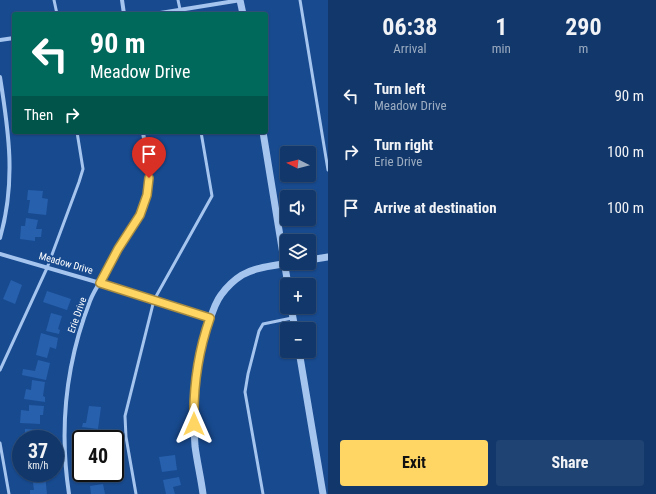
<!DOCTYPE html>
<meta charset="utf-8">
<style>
body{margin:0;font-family:"Roboto Condensed",sans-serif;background:#1f4373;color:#f1f3f6;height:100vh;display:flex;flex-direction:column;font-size:15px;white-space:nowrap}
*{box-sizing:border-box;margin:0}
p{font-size:13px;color:#9cacc1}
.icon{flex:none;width:22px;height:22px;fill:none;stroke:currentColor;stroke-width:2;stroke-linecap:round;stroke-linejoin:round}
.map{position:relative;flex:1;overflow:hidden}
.panel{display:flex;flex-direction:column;background:#12386b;width:328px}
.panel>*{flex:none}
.top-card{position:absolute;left:12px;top:12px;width:256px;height:122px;border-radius:4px;box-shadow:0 1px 3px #0004,0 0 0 1px #31527e;background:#00695c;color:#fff;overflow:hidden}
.needle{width:26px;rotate:276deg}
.controls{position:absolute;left:280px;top:146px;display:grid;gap:8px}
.controls a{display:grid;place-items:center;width:36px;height:36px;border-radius:4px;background:#12386b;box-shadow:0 1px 3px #0004,0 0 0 1px #31527e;font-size:20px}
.speed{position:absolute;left:12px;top:430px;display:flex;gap:8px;font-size:20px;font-weight:700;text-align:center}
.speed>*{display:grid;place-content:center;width:52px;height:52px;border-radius:50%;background:#12386b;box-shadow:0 1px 3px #0004,0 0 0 1px #31527e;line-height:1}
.speed small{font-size:10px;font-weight:400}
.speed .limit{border:2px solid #111;border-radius:6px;background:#fff;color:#111}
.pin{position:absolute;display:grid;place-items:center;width:34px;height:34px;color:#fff;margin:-41px -17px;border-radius:50% 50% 50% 0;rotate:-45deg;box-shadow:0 0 4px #0007}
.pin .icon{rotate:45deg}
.me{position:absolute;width:44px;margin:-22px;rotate:0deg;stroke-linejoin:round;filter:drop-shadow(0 0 3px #0008)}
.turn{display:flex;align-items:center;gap:14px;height:84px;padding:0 12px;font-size:18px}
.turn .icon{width:52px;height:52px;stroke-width:2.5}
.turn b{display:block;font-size:28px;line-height:34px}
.then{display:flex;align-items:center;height:38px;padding:0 12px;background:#0003;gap:8px;font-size:15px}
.eta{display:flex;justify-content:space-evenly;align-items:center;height:68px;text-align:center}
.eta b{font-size:24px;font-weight:700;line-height:28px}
.action{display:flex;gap:8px;margin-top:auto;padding:8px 12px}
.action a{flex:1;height:46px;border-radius:4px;background:#ffd563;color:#111;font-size:16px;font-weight:700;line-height:46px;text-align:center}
.action a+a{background:#1f4373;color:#f1f3f6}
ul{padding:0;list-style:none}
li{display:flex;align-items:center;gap:12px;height:56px;padding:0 12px}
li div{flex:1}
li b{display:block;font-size:15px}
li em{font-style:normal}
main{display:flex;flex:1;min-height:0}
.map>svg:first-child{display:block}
</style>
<main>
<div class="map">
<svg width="328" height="494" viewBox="0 0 328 494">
<rect width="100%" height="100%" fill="#184a8f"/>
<g fill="#2760ad">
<path d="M28,190L43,191L42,198L48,199L46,215L28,213L30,200H27Z"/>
<path d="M26,218L38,220L36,229H42L41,237H35V241L20,239L21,226H25Z"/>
<path d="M11,280L22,285L15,304L3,299Z"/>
<path d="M47,291L71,299L67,310L43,302Z"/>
<path d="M51,313L62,316L58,329L60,330L59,334L46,331Z"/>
<path d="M41,333L58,338L56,349L50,347L47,358L36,355Z"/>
<path d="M38,360L50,363L46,380L22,375L23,369L35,371Z"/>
<path d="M32,380L45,382L43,396L45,397V402L24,399L26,389L31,390Z"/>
<path d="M29,405L44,406L43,415H40V424L20,423L21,410L29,411Z"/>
<path d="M89,406L101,407L98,429L82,427L83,423H86Z"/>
<path d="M25,429L44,430V439H25Z"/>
<path d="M84,434H96V439H83Z"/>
<path d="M175,455L177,470L162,472L159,457Z"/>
<path d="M89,473H102L103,480L90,481Z"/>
<path d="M45,474L47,494H30V490H34L32,476Z"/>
<path d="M179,477L181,485L173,487L175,494H166L163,480Z"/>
<path d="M103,484L105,494H91L90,486Z"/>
</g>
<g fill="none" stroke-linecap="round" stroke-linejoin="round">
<g stroke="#a5c5ef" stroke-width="3">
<path d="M54,0L57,14"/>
<path d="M178,0L181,14"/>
<path d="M300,0L328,170"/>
<path d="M0,370L47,268L79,182L83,169L77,132"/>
<path d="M0,443L9,494"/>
<path d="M136,494L126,437L125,416L154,300L212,196L201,132"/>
<path d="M263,494L245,392L248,374L259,331L263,324L292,318"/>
</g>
<g stroke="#a5c5ef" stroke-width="4">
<path d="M122,0L124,14"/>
<path d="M154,14L241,0"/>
<path d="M0,40L14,38"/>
<path d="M0,77C9,133 16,182 0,238"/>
<path d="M0,254L100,283L210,318"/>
<path d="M69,494C59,428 66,363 90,301C94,290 102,279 108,269C111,262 114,254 119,247C130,231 143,215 147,195C151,174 146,153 143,132"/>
</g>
<g stroke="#a5c5ef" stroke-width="7">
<path d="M240,0L243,14"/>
<path d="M263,132L288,285"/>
<path d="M309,260L328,257"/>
<path d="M291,307L295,329"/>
<path d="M299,351L323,494"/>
<path d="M203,494C201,478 197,462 195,446C192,406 195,367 207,329C211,317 214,304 221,295C226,288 234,280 242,275C256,267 273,266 289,263"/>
</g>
</g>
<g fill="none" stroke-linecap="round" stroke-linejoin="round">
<g stroke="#a68a40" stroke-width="10">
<path id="route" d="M149,178L147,195L140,215L118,249L100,283L210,318C198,352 193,388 194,424"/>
</g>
<use href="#route" stroke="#ffd563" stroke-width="7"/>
</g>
<g text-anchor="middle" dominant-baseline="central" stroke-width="4" stroke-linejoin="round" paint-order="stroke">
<g font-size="10" fill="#fff" stroke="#184a8f">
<text transform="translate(66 263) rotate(16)">Meadow Drive</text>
<text transform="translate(77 315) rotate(-70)">Erie Drive</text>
</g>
</g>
</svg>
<div class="controls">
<a><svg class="needle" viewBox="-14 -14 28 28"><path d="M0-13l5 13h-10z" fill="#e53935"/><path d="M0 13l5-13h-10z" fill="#9cacc1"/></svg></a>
<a><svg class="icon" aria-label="sound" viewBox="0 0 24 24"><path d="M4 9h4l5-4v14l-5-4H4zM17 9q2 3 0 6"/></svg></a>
<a><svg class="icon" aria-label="layers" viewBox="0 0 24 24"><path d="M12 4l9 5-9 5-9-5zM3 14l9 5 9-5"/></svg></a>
<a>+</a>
<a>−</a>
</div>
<div class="speed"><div>37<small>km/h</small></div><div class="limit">40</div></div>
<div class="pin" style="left:149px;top:178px;background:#d93025"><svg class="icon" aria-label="arrive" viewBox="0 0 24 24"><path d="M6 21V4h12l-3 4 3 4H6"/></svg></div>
<svg class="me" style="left:194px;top:424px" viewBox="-20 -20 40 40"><path d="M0-17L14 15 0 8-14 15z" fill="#ffd563" stroke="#fff" stroke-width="4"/></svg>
<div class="top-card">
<div class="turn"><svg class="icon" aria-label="left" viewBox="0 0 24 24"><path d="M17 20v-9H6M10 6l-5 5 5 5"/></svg><div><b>90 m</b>Meadow Drive</div></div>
<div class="then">Then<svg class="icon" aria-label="right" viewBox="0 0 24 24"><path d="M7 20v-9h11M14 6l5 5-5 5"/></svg></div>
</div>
</div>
<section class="panel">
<div class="eta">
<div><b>06:38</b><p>Arrival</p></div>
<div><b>1</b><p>min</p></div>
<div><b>290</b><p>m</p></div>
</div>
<ul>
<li><svg class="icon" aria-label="left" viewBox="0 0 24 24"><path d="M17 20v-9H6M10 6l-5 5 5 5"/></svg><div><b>Turn left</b><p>Meadow Drive</p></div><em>90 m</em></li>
<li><svg class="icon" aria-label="right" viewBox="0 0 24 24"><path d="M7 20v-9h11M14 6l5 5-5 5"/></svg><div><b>Turn right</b><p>Erie Drive</p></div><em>100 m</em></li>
<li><svg class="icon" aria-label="arrive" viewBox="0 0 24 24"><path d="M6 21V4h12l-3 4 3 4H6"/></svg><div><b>Arrive at destination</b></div><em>100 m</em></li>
</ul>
<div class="action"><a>Exit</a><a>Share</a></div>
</section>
</main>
